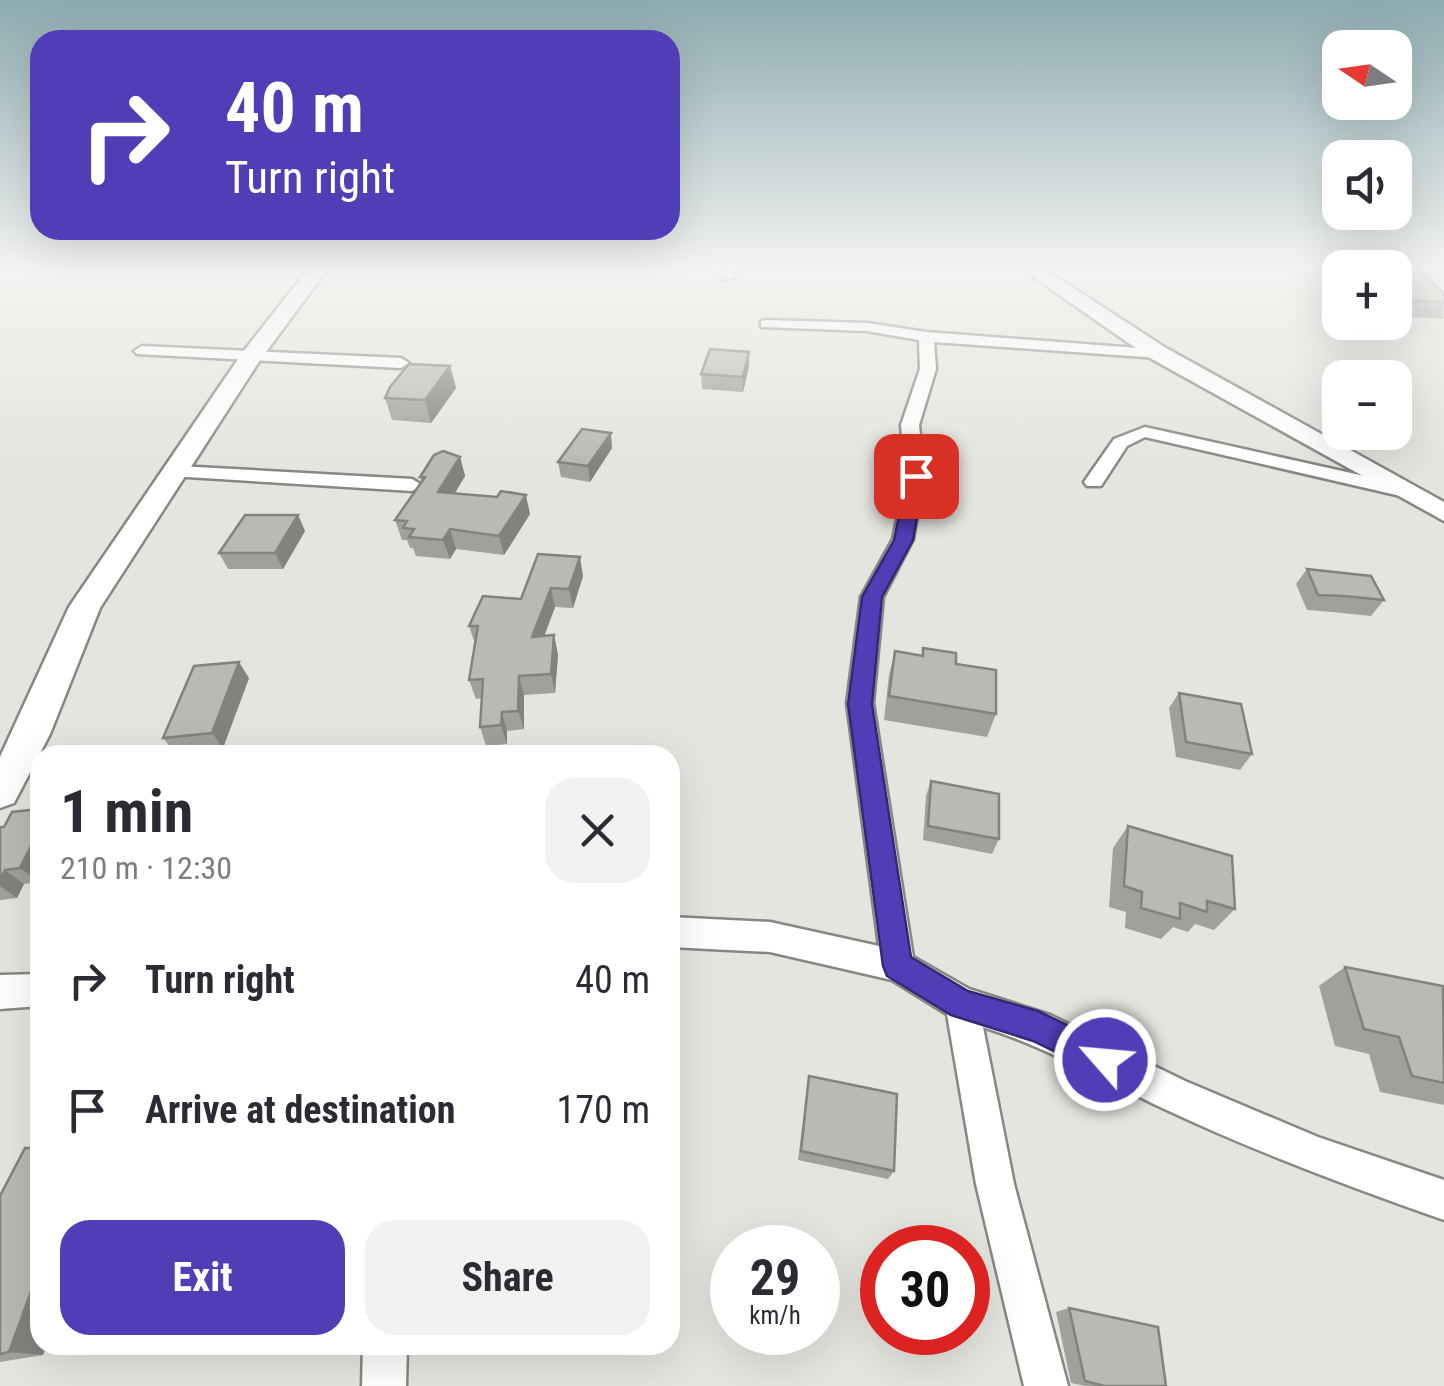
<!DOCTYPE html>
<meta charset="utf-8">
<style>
body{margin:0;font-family:"Roboto Condensed",sans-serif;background:#f2f2f3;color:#2b2b33;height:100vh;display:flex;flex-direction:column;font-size:38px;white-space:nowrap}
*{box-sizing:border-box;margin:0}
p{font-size:32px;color:#7c7c81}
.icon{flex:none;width:55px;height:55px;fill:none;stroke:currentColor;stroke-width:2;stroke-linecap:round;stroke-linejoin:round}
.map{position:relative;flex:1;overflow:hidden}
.sheet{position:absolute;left:30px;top:745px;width:650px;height:610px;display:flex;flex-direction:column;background:#fff;border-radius:30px;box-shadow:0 10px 40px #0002}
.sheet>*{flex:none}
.top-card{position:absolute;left:30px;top:30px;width:650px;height:210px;border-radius:30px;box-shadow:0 10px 40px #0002;background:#4f3eb6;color:#fff;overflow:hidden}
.needle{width:65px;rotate:283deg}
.fabs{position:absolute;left:1322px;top:30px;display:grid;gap:20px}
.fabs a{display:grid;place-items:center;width:90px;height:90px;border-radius:20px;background:#fff;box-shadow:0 10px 40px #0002;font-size:50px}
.speed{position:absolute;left:710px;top:1225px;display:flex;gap:20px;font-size:50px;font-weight:700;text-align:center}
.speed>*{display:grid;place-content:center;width:130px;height:130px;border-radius:50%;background:#fff;box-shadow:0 10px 40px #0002;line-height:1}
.speed small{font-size:25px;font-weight:400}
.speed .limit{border:15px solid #d22;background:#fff;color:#111}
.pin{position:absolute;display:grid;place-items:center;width:85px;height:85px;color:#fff;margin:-42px;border-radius:20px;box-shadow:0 5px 15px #0006}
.me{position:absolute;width:110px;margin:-55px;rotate:297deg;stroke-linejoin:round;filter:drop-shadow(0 0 8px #0008)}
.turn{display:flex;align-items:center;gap:35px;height:210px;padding:0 30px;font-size:45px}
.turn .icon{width:130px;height:130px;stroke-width:2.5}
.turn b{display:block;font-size:70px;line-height:85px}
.round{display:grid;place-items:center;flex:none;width:105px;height:105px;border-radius:30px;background:#f2f2f3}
.overview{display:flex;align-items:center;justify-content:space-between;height:170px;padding:0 30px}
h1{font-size:60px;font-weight:700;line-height:75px}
.action{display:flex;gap:20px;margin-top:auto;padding:20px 30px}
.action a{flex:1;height:115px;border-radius:30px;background:#4f3eb6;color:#fff;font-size:40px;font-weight:700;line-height:115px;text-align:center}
.action a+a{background:#f2f2f3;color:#2b2b33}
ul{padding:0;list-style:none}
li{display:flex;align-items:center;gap:30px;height:130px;padding:0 30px}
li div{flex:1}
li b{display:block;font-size:38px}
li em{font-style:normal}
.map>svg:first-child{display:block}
</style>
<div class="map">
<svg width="1444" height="1386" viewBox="0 0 1444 1386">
<rect width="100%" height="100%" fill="#e5e5e0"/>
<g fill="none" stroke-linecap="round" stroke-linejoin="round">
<g stroke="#888783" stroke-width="5">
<g id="street">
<path d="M716,267H729L735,277L723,280Z"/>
<path d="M766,320L867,323L926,332L1163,350V356L1158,358L934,342L936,369L919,425L924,476L913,539L883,597L873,703L913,957L969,989L1050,1015L1185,1081L1318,1137L1444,1180V1220C1347,1186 1251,1150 1158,1106C1100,1078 1046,1047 983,1027L1014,1184L1068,1386H1024L976,1184L947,1014L892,980L770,952L670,947V917L770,922L879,946L847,703L861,597L893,539L906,476L901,425L920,369L919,340L867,331L761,327V321Z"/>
<path d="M142,346L401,358L409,363L401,368L137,354L134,351Z"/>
<path d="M1145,427L1405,485L1415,491L1405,497L1145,437L1127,446L1101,486H1087L1084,482L1114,439Z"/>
<path d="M178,466L412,479L422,485L412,491L171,476L169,472Z"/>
<path d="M40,974V1006L0,1009V975Z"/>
<path d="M363,1345H407L406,1386H362Z"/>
</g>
</g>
<g stroke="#888783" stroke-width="5">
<g id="secondary">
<path d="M310,267H329L260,360L100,608L50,734L14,803L0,808V757L69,607L243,352Z"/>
<path d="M1019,267H1041L1166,348L1444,502V521L1150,358Z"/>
</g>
</g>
<use href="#street" fill="#fff" fill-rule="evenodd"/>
<use href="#secondary" fill="#fff" fill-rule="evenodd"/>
</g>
<g fill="#a0a09c">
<path d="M1395,268L1444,293L1443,319L1395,316Z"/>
<path d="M450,366L456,388L431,423L392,420L385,398Z"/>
<path d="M749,366L743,392L702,389L701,374Z"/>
<path d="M612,448L590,482L561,477L558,462Z"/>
<path d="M460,457L465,476L455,493L530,514L504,555L456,549L450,559L416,556L413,548H410L407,540H402L395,520L422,482L420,477Z"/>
<path d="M298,515L305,531L283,569H228L219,553Z"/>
<path d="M1307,569L1384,600L1371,616L1332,612L1307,610L1296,584Z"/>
<path d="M583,576L573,608L555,607L544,636L554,635L558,655L555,693L524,695V729L507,731V744L486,746L480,727L482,698L476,699L469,680L475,644L469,626L521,599Z"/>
<path d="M923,648L956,664L996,714L987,737L884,720L889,675L895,651L921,656Z"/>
<path d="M249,678L223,748L175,753L163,738Z"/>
<path d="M1179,693L1252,754L1240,770L1176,757L1169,708Z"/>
<path d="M931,781L999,839L992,854L923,840L926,796Z"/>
<path d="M1128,826L1235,909L1214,930L1195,924L1188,932L1173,927L1161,939L1125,928L1126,912L1109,907L1113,848Z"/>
<path d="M0,827L39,882L24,884L17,898L0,900Z"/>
<path d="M1345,967L1444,990V1105L1380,1092L1369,1054L1335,1046L1319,986Z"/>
<path d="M809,1076L894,1171L888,1179L798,1160L807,1087Z"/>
<path d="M0,1196L43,1355L0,1362Z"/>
<path d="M1069,1308L1166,1386H1085L1071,1383L1056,1312Z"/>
</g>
<g fill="#82827f">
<path d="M749,352V366L743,392V377Z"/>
<path d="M450,366L456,388L431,423L425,400Z"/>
<path d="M611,433L612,448L590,482L588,466Z"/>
<path d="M460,457L465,476L444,511L438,492Z"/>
<path d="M526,495L530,514L504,555L499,536Z"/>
<path d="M298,515L305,531L283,569L275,553Z"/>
<path d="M450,529L456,549L450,559L443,540Z"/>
<path d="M580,557L583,576L573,608L569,589Z"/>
<path d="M551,588L555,607L537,656L532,637Z"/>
<path d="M554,635L558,655L555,693L551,674Z"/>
<path d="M239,662L249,678L223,748L212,733Z"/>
<path d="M519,676L524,695V729L518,711Z"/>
<path d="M502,712L507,731V744L501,725Z"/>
<path d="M40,828V879L39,882L20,868Z"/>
<path d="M5,870L24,884L17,898L0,886V880Z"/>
<path d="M40,1267V1345H47L43,1355L9,1352Z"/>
</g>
<g fill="#babab5" stroke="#82827f" stroke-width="2.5">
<path d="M1395,268H1417L1444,293V302L1395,300Z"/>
<path d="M710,349L749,352L743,377L701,374Z"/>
<path d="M409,364L450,366L425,400L385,398L390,387Z"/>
<path d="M582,429L611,433L588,466L558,462Z"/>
<path d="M443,451L460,457L438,492L497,497L501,491L526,495L499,536L450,529L443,540L409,537L414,529L403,528L407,521L395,520L425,477H420L434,455Z"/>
<path d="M245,515H298L275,553H219Z"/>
<path d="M538,554L580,557L569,589L551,588L532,637L554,635L551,674L519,676L518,711L502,712L501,725L480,727L483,679L469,680L478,626H469L483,596L521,599Z"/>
<path d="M1307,569L1371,576L1384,600L1344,596L1318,595Z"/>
<path d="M923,648L956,653V664L996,670V714L889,696L895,651L923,656Z"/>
<path d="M239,662L212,733L163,738L194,666Z"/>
<path d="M1179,693L1241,704L1252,754L1186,742Z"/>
<path d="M931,781L999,794V839L928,826Z"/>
<path d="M40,809V828L20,868L5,870L0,880V827H4L12,812Z"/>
<path d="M1128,826L1232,856L1235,909L1207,901V912L1180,903V919L1141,908L1142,892L1124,886Z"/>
<path d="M1345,967L1443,986L1444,1083L1412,1076L1399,1037L1364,1029Z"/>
<path d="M809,1076L897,1094L894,1171L801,1151Z"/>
<path d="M25,1148H40V1267L9,1352L0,1354V1196Z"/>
<path d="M1069,1308L1158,1327L1166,1386H1105L1085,1381Z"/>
</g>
<linearGradient id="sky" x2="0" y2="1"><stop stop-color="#8caaaf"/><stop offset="0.58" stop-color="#f3f3f1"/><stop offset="1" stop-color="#f3f3f1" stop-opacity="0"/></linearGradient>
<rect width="1444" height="462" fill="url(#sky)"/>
<path fill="#4f3eb6" stroke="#332876" stroke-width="2.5" d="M916,471L924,476L913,540L882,597L872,704L911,957L968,991L1038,1011L1117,1049L1121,1060L1117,1072L1105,1076L1033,1041L951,1015L887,976L883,966L848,704L862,597L894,540L907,476Z"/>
</svg>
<div class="fabs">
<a><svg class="needle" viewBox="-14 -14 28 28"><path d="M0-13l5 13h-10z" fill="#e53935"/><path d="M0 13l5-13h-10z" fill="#7c7c81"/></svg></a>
<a><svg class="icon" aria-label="sound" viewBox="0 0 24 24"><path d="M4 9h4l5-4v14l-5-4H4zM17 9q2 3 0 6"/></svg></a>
<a>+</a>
<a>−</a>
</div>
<div class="speed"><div>29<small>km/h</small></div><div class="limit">30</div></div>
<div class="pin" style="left:916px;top:476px;background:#d93025"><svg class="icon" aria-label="arrive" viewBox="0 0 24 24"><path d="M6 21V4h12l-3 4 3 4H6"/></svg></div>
<svg class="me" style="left:1105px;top:1060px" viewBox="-20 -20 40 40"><circle r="17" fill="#4f3eb6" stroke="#fff" stroke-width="3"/><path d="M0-11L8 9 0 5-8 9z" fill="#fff"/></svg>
<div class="top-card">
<div class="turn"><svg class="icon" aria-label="right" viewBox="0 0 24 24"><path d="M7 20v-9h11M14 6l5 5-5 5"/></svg><div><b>40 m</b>Turn right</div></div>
</div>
<section class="sheet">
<div class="overview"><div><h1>1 min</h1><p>210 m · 12:30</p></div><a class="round"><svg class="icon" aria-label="close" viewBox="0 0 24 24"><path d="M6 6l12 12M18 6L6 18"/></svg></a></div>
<ul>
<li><svg class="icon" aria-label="right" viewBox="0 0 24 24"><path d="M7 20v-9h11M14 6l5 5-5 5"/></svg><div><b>Turn right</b></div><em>40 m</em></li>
<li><svg class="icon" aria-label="arrive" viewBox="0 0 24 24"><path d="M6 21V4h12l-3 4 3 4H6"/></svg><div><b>Arrive at destination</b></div><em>170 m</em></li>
</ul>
<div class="action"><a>Exit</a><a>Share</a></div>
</section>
</div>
